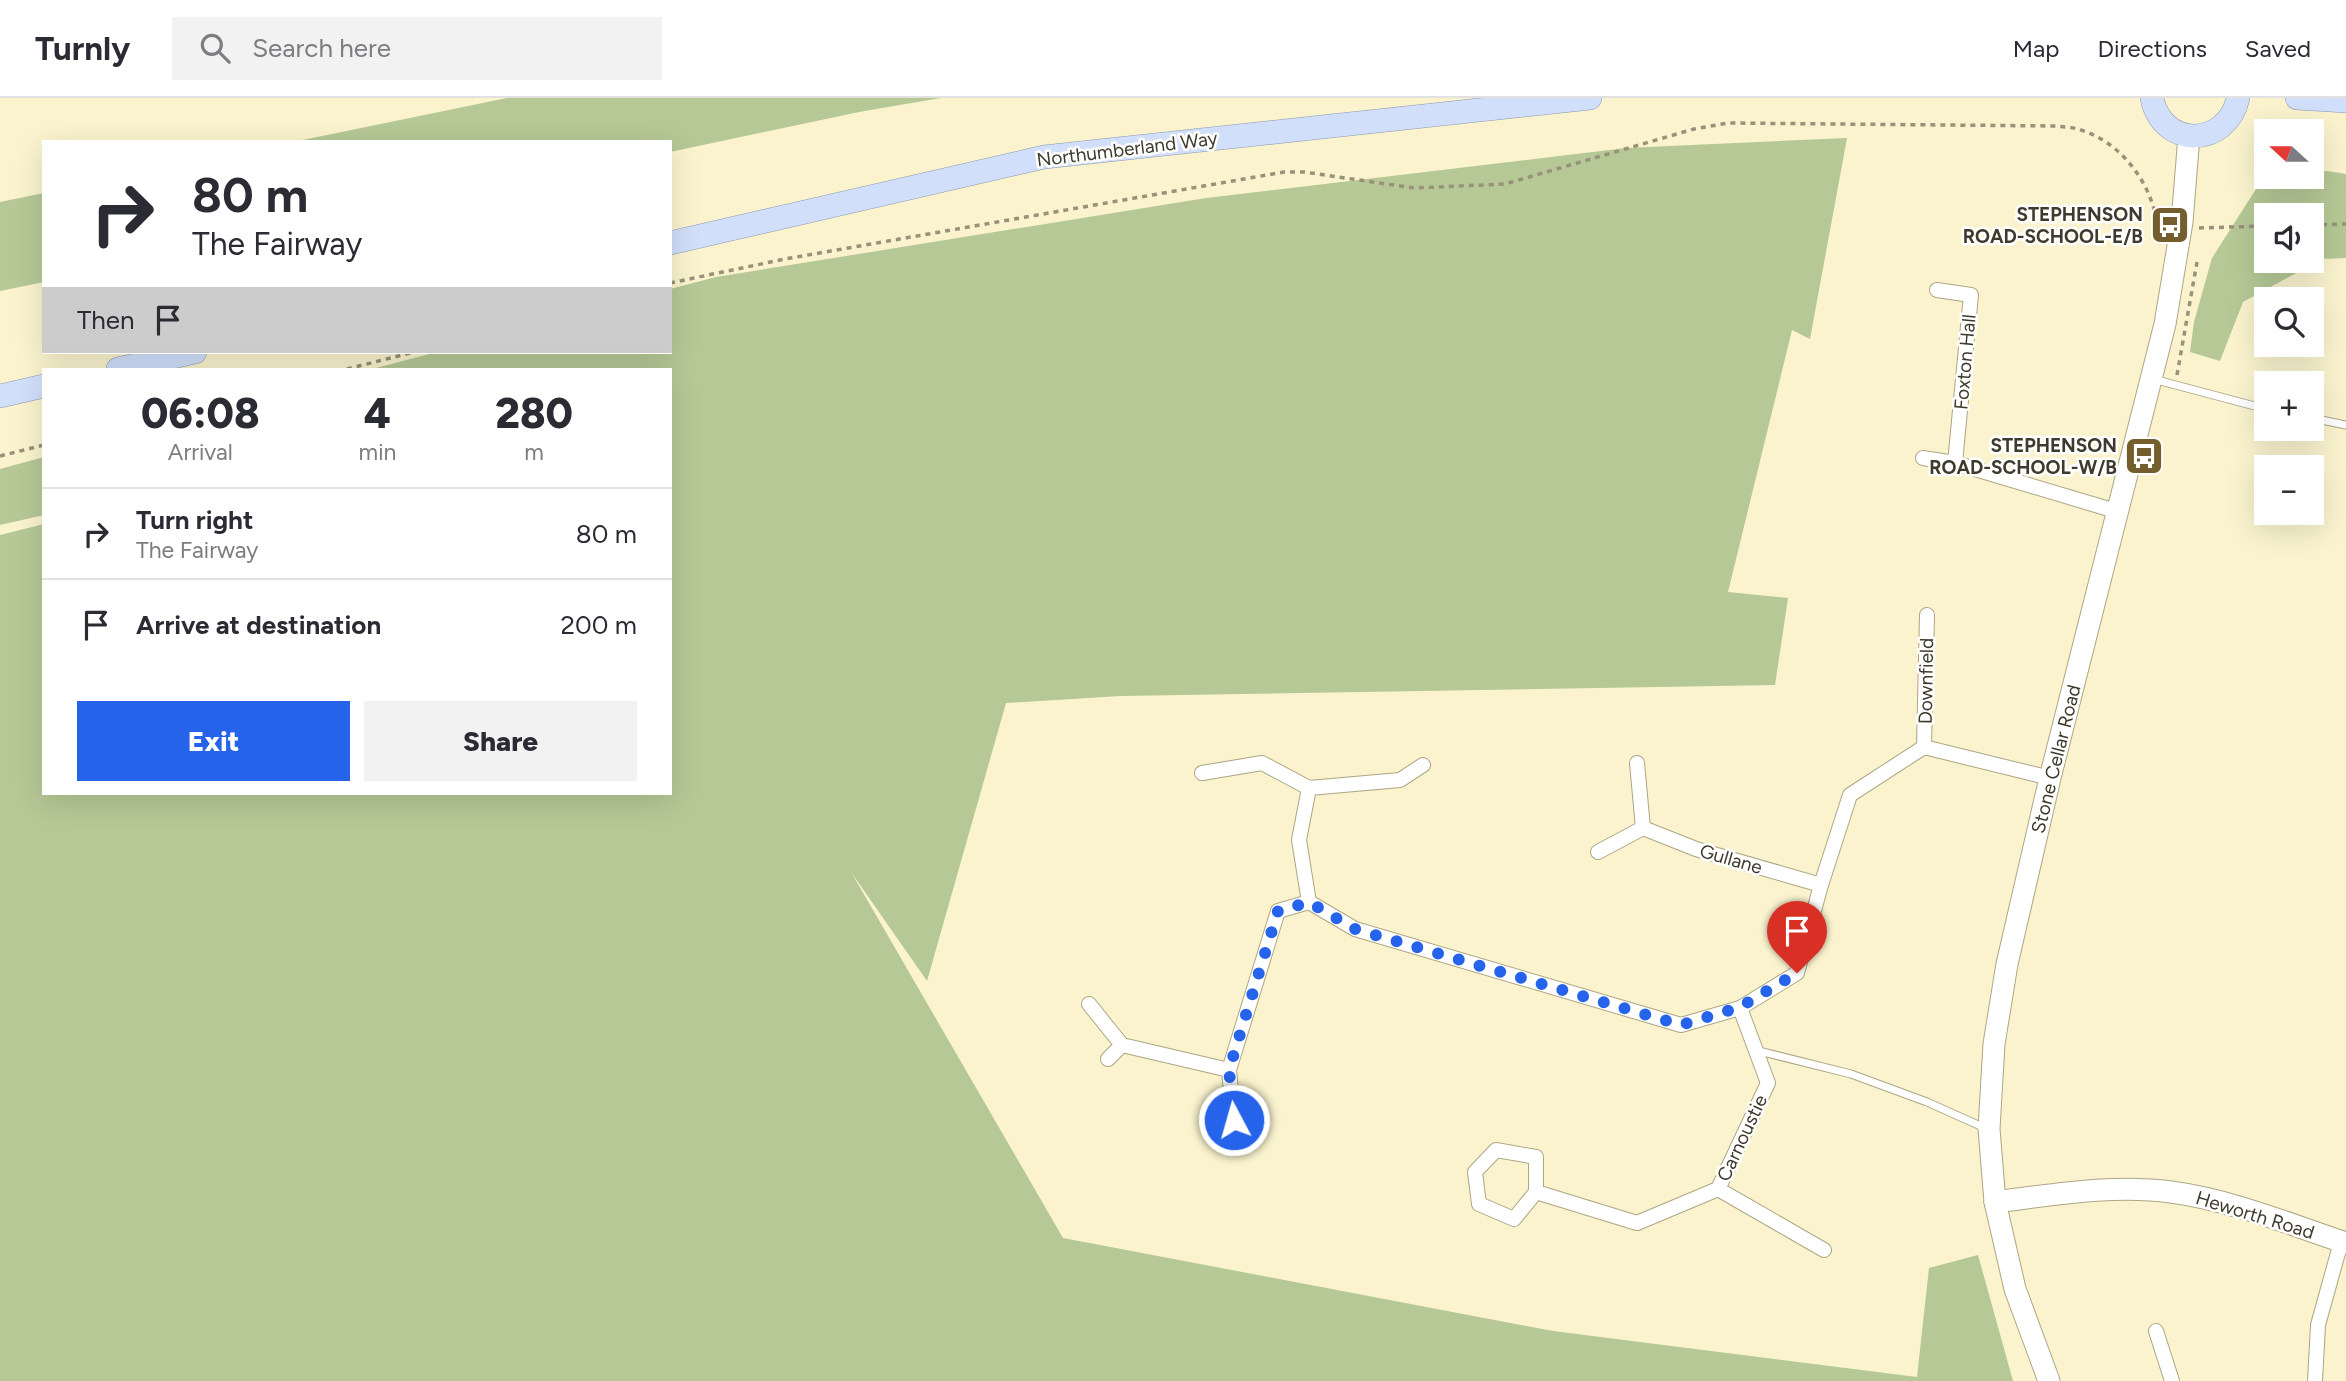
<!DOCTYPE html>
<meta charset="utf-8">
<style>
body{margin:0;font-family:Figtree,sans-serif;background:#f2f2f3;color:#2b2b33;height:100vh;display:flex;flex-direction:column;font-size:26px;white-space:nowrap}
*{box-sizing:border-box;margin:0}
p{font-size:23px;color:#7c7c81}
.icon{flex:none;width:38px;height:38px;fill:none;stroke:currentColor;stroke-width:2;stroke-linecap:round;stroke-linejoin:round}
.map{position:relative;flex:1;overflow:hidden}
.sheet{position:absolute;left:42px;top:270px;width:630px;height:427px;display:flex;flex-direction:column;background:#fff;border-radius:0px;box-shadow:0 7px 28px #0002}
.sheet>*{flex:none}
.hud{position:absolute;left:42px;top:42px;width:630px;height:214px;border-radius:0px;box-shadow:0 7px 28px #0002;background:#fff;color:#2b2b33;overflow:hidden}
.needle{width:46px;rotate:291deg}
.buttons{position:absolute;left:2254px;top:21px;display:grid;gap:14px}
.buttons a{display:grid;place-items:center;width:70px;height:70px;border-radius:0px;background:#fff;box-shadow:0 7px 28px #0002;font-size:35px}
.pin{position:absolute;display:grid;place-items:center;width:60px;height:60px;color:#fff;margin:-72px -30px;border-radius:50% 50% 50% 0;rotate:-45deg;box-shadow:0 0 7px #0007}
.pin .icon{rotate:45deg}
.me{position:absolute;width:77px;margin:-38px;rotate:354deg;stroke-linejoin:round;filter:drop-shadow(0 0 5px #0008)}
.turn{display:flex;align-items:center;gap:24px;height:147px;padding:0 35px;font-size:32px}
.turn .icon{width:91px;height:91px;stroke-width:2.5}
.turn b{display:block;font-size:49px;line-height:60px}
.then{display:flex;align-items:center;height:66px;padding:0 35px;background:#0003;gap:14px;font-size:26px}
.eta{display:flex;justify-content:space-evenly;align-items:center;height:119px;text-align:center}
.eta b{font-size:42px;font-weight:800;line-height:49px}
.button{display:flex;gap:14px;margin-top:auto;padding:14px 35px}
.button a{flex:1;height:80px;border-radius:0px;background:#2563eb;color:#fff;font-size:28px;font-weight:800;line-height:80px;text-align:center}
.button a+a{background:#f2f2f3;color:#2b2b33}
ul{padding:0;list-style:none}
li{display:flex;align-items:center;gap:21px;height:91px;padding:0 35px;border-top:2px solid #e1e1e2}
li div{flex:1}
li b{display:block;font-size:26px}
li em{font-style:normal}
header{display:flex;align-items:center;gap:42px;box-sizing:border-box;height:98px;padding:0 35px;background:#fff;border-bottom:2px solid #e1e1e2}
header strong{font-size:33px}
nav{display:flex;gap:38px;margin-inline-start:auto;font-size:24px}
.search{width:490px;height:63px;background:#f2f2f3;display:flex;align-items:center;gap:18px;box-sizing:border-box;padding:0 24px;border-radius:0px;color:#7c7c81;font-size:26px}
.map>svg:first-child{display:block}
</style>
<header>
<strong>Turnly</strong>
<div class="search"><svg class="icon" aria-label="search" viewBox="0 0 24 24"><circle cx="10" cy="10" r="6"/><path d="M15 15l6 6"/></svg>Search here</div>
<nav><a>Map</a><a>Directions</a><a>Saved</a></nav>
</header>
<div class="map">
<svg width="2346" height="1283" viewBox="0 0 2346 1283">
<rect width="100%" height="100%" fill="#faf3ce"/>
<g fill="#b5c895" fill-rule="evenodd">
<path d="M507,0H941L859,14L670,54V44H293Z"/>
<path d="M1847,40L1810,241L1792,232L1728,494L1788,500L1775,587L1120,598L1006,605L927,883L851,774L1063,1140L1553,1233L1917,1279L1929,1170L1978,1157L2013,1283H0V437L44,426V695H670V271H372L437,254H670V191L716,179L1206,100L1626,50Z"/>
<path d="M2327,73L2346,76V160L2322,161L2243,204L2220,263L2190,254L2194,224L2212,160L2265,77L2266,79H2312V74ZM2266,117H2312V163H2266Z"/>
<path d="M44,95V184L0,193V104Z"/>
<path d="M44,359V417L0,427V371Z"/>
</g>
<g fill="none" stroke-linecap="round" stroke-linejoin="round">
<g stroke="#ada684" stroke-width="9">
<g id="lane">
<path d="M2153,281L2266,311"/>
<path d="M2312,320L2346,327"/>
<path d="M1755,952L1851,976L1927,1004L1985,1030"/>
</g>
</g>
<g stroke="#ada684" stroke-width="16">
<g id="street">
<path d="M1923,360L1955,365L1971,197L1937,192"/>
<path d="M1955,365L2119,414"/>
<path d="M1924,649L1927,517"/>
<path d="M1637,665L1643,730L1696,751L1821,787"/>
<path d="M1202,675L1262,665L1309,690"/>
<path d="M1598,754L1643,730"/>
<path d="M1309,804L1355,831L1681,927L1740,910L1797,875L1821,787L1850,697L1924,649L2050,680"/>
<path d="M1309,804L1299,742L1309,690L1400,682L1423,667"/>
<path d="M1089,906L1122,947L1229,972"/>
<path d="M1108,961L1122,947"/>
<path d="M1236,1047L1229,972L1278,813L1309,804"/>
<path d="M1718,1091L1824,1152"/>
<path d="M1536,1094L1514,1121L1479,1106L1475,1074L1496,1052L1536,1059V1094L1637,1125L1718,1091L1768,985L1740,910"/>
<path d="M2156,1233L2172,1283"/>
<path d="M2315,1283L2318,1227L2341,1144"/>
</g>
</g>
<g stroke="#ada684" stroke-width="23">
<g id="secondary">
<path d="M1995,1104C2052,1097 2113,1086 2171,1094C2231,1102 2289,1126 2346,1145"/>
<path d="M2049,1283L2015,1191L1995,1104L1989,1031L1994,946L2007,866L2050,680L2165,226L2182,124L2189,38"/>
</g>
</g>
<g stroke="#8a98b0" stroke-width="24">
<g id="primary">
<path d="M2152,0C2162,51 2227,50 2238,0"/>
<path d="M2297,0L2346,3"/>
<path d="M670,145L1044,59L1590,0"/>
<path d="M118,271L195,254"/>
<path d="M0,298L44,288"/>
</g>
</g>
<g stroke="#979279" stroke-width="3.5" stroke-dasharray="5 5" stroke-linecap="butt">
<path d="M2312,127L2346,126"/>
<path d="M2199,130L2266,128"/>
<path d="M670,185L785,161L1284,74H1304L1414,90L1505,86L1694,31L1728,25L2054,28C2063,29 2073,29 2081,32C2122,45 2151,85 2157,125H2165"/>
<path d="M347,271L414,254"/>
<path d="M2177,277L2197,164"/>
<path d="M0,358L44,347"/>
</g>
<use href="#lane" stroke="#fff" stroke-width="7"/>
<use href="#street" stroke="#fff" stroke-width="14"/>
<use href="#secondary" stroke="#fff" stroke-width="21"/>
<use href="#primary" stroke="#d1dffa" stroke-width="23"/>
</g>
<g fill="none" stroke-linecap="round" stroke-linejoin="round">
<path stroke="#2563eb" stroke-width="12" stroke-dasharray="0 21.6" d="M1234,1022L1229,972L1278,813L1309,804L1355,831L1681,927L1740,909L1797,875"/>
</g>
<defs>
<g id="bus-square" transform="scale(2.0125)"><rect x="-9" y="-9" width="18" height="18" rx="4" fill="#745e2e" stroke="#fff"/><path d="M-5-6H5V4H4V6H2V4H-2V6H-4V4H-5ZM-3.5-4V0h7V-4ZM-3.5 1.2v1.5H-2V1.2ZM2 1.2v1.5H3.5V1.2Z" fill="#fff"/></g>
</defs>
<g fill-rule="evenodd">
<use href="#bus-square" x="2170" y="127"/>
<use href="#bus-square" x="2144" y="358"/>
</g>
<g text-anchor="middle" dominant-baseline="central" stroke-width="5" stroke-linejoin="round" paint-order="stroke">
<g font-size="19" fill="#3e3b2d" stroke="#fff">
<text transform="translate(1127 51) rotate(-7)">Northumberland Way</text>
<text transform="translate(1965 264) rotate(-85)">Foxton Hall</text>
<text transform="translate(1926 583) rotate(-89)">Downfield</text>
<text transform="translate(2056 661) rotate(-76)">Stone Cellar Road</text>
<text transform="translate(1731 761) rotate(16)">Gullane</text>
<text transform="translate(1742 1040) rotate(-65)">Carnoustie</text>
<text transform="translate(2255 1117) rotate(17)">Heworth Road</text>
</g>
<g font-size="19" font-weight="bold" fill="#3e3b2d" stroke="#fff" text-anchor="end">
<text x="2143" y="116">STEPHENSON<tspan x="2143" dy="22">ROAD-SCHOOL-E/B</tspan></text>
<text x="2117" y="347">STEPHENSON<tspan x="2117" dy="22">ROAD-SCHOOL-W/B</tspan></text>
</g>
</g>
</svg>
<div class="buttons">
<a><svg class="needle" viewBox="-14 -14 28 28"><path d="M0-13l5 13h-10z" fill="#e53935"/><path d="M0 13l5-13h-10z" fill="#7c7c81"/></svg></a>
<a><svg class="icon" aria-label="sound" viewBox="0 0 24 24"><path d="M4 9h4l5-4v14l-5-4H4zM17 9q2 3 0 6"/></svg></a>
<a><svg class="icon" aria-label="search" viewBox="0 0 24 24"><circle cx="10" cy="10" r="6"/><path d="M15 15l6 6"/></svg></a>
<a>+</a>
<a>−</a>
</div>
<div class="pin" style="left:1797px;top:875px;background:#d93025"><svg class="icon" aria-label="arrive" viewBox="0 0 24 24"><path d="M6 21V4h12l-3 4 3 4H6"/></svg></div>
<svg class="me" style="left:1234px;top:1022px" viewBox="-20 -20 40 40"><circle r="17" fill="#2563eb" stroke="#fff" stroke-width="3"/><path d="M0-11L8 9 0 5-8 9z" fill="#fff"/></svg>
<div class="hud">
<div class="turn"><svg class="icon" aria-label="right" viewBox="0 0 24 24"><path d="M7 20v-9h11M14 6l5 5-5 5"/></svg><div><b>80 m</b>The Fairway</div></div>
<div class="then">Then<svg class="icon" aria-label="arrive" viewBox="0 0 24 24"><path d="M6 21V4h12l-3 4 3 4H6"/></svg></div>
</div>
<section class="sheet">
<div class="eta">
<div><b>06:08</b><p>Arrival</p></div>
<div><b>4</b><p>min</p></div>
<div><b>280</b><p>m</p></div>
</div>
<ul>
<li><svg class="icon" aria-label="right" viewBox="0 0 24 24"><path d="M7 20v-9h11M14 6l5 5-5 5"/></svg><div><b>Turn right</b><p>The Fairway</p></div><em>80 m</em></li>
<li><svg class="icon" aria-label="arrive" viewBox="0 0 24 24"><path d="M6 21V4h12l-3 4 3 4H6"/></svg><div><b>Arrive at destination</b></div><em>200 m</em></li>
</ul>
<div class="button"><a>Exit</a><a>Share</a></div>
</section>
</div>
